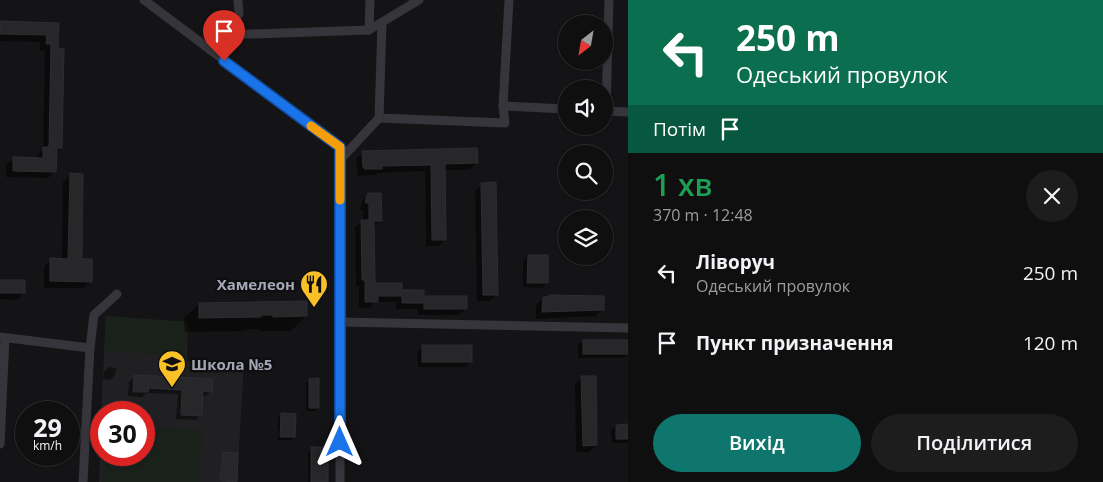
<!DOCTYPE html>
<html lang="uk">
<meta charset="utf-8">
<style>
body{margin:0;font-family:"Open Sans",sans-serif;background:#1d1d1e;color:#f1f3f6;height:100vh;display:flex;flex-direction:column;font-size:19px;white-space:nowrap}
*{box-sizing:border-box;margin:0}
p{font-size:16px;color:#9b9c9f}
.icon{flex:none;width:28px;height:28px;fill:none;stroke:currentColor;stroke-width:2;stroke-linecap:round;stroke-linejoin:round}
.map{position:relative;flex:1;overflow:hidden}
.drawer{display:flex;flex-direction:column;background:#0f0f10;width:475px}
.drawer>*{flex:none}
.top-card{background:#0b6e4f;color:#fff;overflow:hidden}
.needle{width:32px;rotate:211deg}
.controls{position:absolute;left:558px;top:15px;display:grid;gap:10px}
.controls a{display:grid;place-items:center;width:55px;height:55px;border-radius:50%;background:#0f0f10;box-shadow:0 1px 4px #0004,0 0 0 1px #2f2f30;font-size:25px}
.speed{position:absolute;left:15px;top:401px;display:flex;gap:10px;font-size:25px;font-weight:700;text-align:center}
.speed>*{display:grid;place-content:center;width:65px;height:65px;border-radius:50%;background:#0f0f10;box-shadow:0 1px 4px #0004,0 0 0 1px #2f2f30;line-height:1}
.speed small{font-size:12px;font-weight:400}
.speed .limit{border:8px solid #d22;background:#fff;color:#111}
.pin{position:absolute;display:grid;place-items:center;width:42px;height:42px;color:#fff;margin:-51px -21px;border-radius:50% 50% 50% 0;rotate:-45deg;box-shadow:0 0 5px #0007}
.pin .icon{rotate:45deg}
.me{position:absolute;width:55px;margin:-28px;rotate:0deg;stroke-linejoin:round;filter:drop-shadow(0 0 4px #0008)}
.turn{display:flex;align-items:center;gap:18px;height:105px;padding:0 25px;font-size:22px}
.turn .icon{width:65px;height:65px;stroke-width:2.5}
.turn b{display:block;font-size:35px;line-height:42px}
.then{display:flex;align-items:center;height:48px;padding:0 25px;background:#0003;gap:10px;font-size:19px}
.round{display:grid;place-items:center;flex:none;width:52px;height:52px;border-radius:26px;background:#1d1d1e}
.overview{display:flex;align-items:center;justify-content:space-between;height:85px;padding:0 25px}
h1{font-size:30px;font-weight:600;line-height:38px;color:#1e9e55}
.action{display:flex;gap:10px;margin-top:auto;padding:10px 25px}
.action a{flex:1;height:58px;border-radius:30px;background:#0f766e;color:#fff;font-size:20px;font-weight:600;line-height:58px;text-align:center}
.action a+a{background:#1d1d1e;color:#f1f3f6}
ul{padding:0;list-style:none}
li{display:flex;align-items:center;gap:15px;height:70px;padding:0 25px}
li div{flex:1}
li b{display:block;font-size:19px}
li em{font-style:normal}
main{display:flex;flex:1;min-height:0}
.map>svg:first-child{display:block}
</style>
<main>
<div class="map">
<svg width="628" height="482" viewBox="0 0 628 482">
<rect width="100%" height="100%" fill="#141416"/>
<path fill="#202023" d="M106,316L188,322L187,361L244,364L237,482H99L101,418V455H144V412H101Z"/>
<g fill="#1a211b">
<path d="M106,316L188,322L185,357L104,350Z"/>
<path d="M144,428L202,430L200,482H102L103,455H144Z"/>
</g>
<g fill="#0007">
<path d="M0,22L58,24L61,148L55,153V171L48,178L6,177V165L13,159H37V155L43,150L45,51H40V42L0,41Z"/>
<path d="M363,153L476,163L470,170H444L445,240L439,246H426L425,171L377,173L375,175L358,176L356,159Z"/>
<path d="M70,175L81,260L91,281L84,288H44V267L51,260H62L63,182Z"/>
<path d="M482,184L497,294L490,301H477L475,191Z"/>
<path d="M369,194L380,220L374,227V285L466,308L459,315H418V309H396V302H375L370,308H359V286H356L355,227L363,221V211L360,209L362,201Z"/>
<path d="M528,256L547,283L542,288L523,287V261Z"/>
<path d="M0,281L24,293L17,300L0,299Z"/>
<path d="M549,296L603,309L596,316L536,319V305L543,298Z"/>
<path d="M199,304L306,316L291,331H259V329H248L245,331L185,332L184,318Z"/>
<path d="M583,341H628V354L624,358H578V346Z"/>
<path d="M423,347L471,361L466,367H418L417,352Z"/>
<path d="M109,367L116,368L115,375L110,380L103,379L104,372Z"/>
<path d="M134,377L211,391L206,396H202L201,415L196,420L176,419L178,394L146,393L142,397L128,396L129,382Z"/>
<path d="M582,378L596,445L589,452H576L575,384Z"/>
<path d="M310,380L318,408L315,411H306V383Z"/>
<path d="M281,415L294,437L291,440H278V418Z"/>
<path d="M628,425V443H612L611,431L616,426Z"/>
<path d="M312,448L326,482H308V452Z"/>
<path d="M223,453L236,482H220Z"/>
</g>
<g fill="#27272a" stroke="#2e2e32">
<path d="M0,21L59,23L58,49H64L62,148H57L56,172L13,171V157L43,158V147H49L51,44H46L47,35L0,34Z"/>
<path d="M477,148L478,163L445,164L446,240H432L431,165L382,166V169H365L363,167L362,151Z"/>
<path d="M70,173L83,174L82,259H92V282L50,281V258L68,259Z"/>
<path d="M496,182L498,295H483L481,183Z"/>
<path d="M368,193H381L382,221H374L375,283H402V290H424V296H467V309H424V303H402V296H378V302H365V280H362L361,220H369V204L365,202Z"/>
<path d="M528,255H548V283H527Z"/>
<rect x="0" y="280" width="25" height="13"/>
<path d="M549,295L604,296V310L542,312L543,297H549Z"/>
<path d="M307,301V316L273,317V315H261V317L199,318V303Z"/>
<rect x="583" y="340" width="45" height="14"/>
<rect x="422" y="345" width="50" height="17"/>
<path d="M134,375L213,379L212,392L203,391L202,416L181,415L182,390L149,388L148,392H133Z"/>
<path d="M581,376H596L597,445L583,446Z"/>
<path d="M319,378V408H309V379Z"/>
<path d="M281,413L296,414L295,437H280Z"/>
<path d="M628,424V439H616V425Z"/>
<rect x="311" y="447" width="17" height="35"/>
<path d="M223,452L238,453L237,482L220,481Z"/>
</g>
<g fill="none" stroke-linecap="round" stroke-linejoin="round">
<g stroke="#35353b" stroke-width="9">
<path d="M144,0L340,147V482"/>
<path d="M369,30L370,0"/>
<path d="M222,35L239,14L238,0"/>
<path d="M210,50L222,35L369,30L419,0"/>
<path d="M503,106L566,109"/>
<path d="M604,111L628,112"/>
<path d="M606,111L609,0"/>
<path d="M379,118L505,123L503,106L509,0"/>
<path d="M379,118L382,23"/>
<path d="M340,160L379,118"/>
<path d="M340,322L628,328"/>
<path d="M0,337L90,348"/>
<path d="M0,444L5,338"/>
<path d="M83,482L90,348L94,315L117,294"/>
</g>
</g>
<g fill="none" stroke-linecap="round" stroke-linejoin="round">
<g stroke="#114b97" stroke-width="12">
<path id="route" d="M224,61L340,147V442"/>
</g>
<use href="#route" stroke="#1a73e8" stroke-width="9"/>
<path stroke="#f59e0b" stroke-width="9" d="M311,126L340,147V200"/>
</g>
<defs>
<g id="restaurant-pin" transform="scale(1.4375)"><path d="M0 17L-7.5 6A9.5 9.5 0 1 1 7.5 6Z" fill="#f9c028" stroke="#0f0f11"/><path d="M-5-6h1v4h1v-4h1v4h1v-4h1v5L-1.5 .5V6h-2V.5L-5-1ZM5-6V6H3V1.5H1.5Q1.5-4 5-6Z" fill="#111"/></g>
<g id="school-pin" transform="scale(1.4375)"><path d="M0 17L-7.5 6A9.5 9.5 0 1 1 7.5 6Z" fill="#f9c028" stroke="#0f0f11"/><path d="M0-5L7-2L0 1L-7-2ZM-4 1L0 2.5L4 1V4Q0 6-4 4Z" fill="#111"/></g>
</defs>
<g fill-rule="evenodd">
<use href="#restaurant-pin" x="314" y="284"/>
<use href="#school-pin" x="172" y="364"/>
</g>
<g text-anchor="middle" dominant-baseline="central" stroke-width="5" stroke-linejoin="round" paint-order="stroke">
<g font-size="15" font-weight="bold" fill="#a5a9b7" stroke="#0f0f11" text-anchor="end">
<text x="295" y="284">Хамелеон</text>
<text x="191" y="364" text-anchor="start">Школа №5</text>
</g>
</g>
</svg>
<div class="controls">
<a><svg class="needle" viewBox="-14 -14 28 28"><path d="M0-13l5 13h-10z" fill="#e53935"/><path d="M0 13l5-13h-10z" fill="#9b9c9f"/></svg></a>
<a><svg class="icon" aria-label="sound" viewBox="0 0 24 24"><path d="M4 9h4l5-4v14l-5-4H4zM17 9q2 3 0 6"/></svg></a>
<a><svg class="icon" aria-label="search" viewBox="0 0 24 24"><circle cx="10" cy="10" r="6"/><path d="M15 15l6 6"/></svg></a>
<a><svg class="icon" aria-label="layers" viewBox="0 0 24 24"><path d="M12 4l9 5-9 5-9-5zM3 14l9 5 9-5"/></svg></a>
</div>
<div class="speed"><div>29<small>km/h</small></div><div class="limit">30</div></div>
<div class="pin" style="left:224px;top:61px;background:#d93025"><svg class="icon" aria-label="arrive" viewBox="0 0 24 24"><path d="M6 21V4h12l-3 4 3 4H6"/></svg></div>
<svg class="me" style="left:340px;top:442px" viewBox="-20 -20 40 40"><path d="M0-17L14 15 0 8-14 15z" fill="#1a73e8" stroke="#fff" stroke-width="4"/></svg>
</div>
<section class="drawer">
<div class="top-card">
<div class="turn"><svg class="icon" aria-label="left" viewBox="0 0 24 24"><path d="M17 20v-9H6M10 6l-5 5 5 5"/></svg><div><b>250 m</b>Одеський провулок</div></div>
<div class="then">Потім<svg class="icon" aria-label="arrive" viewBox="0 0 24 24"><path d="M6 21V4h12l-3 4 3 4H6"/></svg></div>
</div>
<div class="overview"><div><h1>1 хв</h1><p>370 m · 12:48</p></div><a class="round"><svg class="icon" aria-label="close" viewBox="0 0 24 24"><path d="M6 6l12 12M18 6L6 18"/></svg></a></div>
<ul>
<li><svg class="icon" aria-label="left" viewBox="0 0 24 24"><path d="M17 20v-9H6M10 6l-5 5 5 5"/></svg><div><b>Ліворуч</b><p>Одеський провулок</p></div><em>250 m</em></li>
<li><svg class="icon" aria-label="arrive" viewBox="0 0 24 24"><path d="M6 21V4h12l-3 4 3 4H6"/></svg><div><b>Пункт призначення</b></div><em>120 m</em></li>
</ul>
<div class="action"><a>Вихід</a><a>Поділитися</a></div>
</section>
</main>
